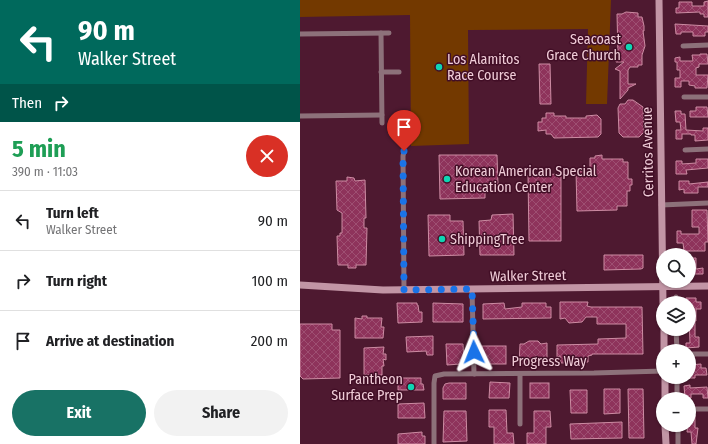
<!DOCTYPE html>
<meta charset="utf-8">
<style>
body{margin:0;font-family:"Fira Sans Condensed",sans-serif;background:#f2f2f2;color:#202124;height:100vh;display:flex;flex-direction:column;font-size:15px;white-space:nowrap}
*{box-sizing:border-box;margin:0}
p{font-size:13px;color:#757577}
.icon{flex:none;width:22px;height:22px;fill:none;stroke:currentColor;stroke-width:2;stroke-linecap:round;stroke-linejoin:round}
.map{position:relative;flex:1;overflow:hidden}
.panel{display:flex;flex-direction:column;background:#fff;width:300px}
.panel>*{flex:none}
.hud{background:#00695c;color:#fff;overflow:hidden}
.buttons{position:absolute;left:356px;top:248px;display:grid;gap:8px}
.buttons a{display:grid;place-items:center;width:40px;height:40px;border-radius:50%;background:#fff;box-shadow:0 1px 3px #0004;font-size:20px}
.pin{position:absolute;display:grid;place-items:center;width:34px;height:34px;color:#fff;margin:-41px -17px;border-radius:50% 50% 50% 0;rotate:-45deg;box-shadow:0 0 4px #0007}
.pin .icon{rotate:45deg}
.me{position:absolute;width:44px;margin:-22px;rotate:358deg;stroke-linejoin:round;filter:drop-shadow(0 0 3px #0008)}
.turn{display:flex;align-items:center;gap:14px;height:84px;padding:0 12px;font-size:18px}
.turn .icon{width:52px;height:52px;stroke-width:2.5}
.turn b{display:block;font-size:28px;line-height:34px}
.then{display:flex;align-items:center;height:38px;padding:0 12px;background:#0003;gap:8px;font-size:15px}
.round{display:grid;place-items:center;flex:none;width:42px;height:42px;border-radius:21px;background:#f2f2f2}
.head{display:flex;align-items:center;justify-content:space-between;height:68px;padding:0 12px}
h1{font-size:24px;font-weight:700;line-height:30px;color:#1e9e55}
.button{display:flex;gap:8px;margin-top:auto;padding:8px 12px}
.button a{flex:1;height:46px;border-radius:24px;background:#187265;color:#fff;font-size:16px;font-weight:700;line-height:46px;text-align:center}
.button a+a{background:#f2f2f2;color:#202124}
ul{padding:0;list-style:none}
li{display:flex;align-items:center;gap:12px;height:60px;padding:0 12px;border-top:1px solid #e0e0e0}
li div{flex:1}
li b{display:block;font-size:15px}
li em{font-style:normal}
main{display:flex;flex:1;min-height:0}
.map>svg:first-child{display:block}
</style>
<main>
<section class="panel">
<div class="hud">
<div class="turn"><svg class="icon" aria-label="left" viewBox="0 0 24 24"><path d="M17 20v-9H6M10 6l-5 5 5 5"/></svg><div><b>90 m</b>Walker Street</div></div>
<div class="then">Then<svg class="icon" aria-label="right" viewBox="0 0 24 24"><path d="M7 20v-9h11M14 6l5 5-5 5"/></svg></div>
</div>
<div class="head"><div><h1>5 min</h1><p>390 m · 11:03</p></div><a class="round" style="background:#d93025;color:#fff"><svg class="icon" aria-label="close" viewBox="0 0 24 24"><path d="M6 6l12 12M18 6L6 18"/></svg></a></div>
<ul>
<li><svg class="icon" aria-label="left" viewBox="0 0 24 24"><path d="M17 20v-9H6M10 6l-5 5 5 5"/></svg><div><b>Turn left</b><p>Walker Street</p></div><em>90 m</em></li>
<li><svg class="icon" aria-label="right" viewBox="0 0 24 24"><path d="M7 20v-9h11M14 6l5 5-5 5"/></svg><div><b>Turn right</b></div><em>100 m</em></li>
<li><svg class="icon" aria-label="arrive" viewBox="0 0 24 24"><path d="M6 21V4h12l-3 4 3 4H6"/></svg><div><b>Arrive at destination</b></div><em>200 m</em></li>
</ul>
<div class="button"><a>Exit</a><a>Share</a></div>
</section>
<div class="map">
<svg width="408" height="444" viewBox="0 0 408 444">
<defs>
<pattern id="building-cross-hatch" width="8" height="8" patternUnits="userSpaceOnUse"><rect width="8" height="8" fill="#8e335b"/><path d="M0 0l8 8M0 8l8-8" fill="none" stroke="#9e4f72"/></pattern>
</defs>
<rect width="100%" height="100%" fill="#4e1930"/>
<path fill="#733900" d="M0,0H311L307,104H286L288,29L168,30L169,144L111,146L110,15L0,17Z"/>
<g fill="url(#building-cross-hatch)" stroke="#cd8ca3">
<path d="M408,1V17H404V14H400V12L376,13V8H379V2H392V6H404V2Z"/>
<path d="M326,12L338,13V17H342L344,26V31H343L345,46L342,55V65H338V67H330L328,70V84H336L328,88V90L320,99V71L315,69L324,62H316V55H318L317,14H322Z"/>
<path d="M375,24L408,26V32H405V36H393V32H381V34H376Z"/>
<path d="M400,54H407L408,64H399V67L396,68V75H408L407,88H395V86L389,85V81H381V87H375V78H380V70H377V62H375V58L380,57V61H393L392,55H400Z"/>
<path d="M239,64H250L251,104H240Z"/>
<path d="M328,100H333L343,107L344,132L339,137H323L319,133L318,108L320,104H325Z"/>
<path d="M396,107H407L408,117H390V111H396Z"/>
<path d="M375,111H381V114H385L386,130L403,131V128H408V140L395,141V135H391V134H382V139H376V130H381L380,122H376Z"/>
<path d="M246,113H254V116H266V118H286V116L297,115L301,119V134L298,137L254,138L251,134H246V130L238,131V122H242V118H246Z"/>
<path d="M139,155H197L198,186H185V198L140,199Z"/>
<path d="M302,155V159H323V162H328V179H332V185H330V191H327V206H317V210L277,211L276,171H290V158H295V156Z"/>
<path d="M396,159H408V168L386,170L387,174H376V161H382V164L396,163Z"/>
<path d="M261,174V241H229L228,175Z"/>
<path d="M47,177L54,178L55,181L65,180L66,218H64V228H67L66,265H56V268H48V265H38L37,236H40V233H42V213L37,210L36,181H47Z"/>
<path d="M379,181H389V184L408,182V187H398V193H384V189L379,190Z"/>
<path d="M392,210H407L408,242H405V251H384L383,243H377V231H381V234H399V227H392Z"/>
<path d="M213,214L214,255H180L179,221L191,220L192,215Z"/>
<path d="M128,215H150V221H163L164,255L129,256Z"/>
<path d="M304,255H343V268L341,269L304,270Z"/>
<path d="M390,258H396V269L403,268V274H390Z"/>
<path d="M386,298H396V302H401V309H396V321H395V337H399V347L386,348V343H390L389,318L390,311V302L386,303Z"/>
<path d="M260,302H288L287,306L291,307H342L343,354H292V355L288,356V362L261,363L260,356L257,357V345L298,344V339L326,338V324H297V317H286L282,322L269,323L265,318L260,319Z"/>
<path d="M97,303H117V305H118L119,312H122V322L98,323Z"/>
<path d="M133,303L163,304V322H133Z"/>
<path d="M204,303L205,309L222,307V303H246V307H251V318L183,319V304Z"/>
<path d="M62,316H67V318H82L81,327H84L83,338H55V318L62,319Z"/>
<path d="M0,324H32V330H40V378L3,379L0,376Z"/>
<path d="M133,336V355H127L126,351L107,352L106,337Z"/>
<path d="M229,341H238L241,344L247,343V362L219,364L220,344H224Z"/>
<path d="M146,344H163L164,361L161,364L147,365Z"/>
<rect x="182" y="346" width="24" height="18"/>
<path d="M84,347L83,354H86V360L83,359L84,366H82V375H64V348Z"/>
<path d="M401,364V368H406L407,375H395V378H389V365Z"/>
<path d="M98,378H121V384H123L124,390H98Z"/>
<path d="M190,382L210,383L209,398H189Z"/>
<path d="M149,383H166V399H143V388L145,384Z"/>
<rect x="230" y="383" width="19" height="15"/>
<path d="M390,385V388L407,387L408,398H403V394H391V398H385L384,386Z"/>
<path d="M304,389H320V413L304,414Z"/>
<path d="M328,389H343L344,438H329Z"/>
<path d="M270,390H287V413H271Z"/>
<path d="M124,403L125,418H98V404Z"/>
<path d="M189,410H206L207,433H213L214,444H194V427H189Z"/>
<path d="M144,411H166L167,441L143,442Z"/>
<path d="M234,411H250L251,427H246V444H227V433H234Z"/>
<path d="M389,415H395V428H398L396,444H392L391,432H387Z"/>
<path d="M322,422V438L271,439L270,424Z"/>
<path d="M122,432V436H125V444H98V434Z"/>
</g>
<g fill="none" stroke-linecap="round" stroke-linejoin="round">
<g stroke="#8d717a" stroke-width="5">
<path d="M81,33L82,123"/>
<path d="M0,34L89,33"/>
<path d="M383,46L408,45"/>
<path d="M81,72H99"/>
<path d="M384,97H408"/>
<path d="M0,116L82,115"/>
<path d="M385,150L408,149"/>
<path d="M104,151L103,156L104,290"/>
<path d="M361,205L408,203"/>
<path d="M172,289L174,374"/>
<path d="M376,297V303"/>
<path d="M376,329L377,351"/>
<path d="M389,354H408"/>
<path d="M377,377V399"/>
<path d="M389,409H408"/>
<path d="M220,424V374"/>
<path d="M378,425V444"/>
<path d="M134,444V383L135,376L144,374L294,373L363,371"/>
</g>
<g stroke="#c295a5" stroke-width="7">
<path d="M359,0L363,303"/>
<path d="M0,285L83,290L408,286"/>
<path d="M364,329V351"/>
<path d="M365,377V399"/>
<path d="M365,425L366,444"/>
</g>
</g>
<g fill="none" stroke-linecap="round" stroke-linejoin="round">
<path stroke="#1a73e8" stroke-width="7" stroke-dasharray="0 12.6" d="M104,151L103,156L104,290L172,289L174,352"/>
</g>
<g fill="#0fd5b4" stroke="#420e26" stroke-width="1.5">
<circle cx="329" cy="47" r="4"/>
<circle cx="139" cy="67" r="4"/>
<circle cx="147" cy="179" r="4"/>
<circle cx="142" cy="239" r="4"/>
<circle cx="111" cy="387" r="4"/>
</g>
<g text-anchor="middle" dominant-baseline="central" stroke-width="3" stroke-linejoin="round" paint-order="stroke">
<g font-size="14" fill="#f0cdd8" stroke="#420e26" text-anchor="start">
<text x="321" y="39" text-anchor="end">Seacoast<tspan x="321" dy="16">Grace Church</tspan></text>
<text x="147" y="59">Los Alamitos<tspan x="147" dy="16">Race Course</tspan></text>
<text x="155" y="171">Korean American Special<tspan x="155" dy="16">Education Center</tspan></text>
<text x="150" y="239">ShippingTree</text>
<text x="103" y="379" text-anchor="end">Pantheon<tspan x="103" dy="16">Surface Prep</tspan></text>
</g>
<g font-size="14" fill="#f0cdd8" stroke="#420e26">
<text transform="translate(348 152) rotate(-91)">Cerritos Avenue</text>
<text transform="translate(228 276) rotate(-1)">Walker Street</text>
<text x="249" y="361">Progress Way</text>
</g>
</g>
</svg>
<div class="buttons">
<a><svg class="icon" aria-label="search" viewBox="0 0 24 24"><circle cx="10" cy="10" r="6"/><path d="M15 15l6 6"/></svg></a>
<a><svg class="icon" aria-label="layers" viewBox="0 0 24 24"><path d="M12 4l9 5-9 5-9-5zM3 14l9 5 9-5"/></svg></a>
<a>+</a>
<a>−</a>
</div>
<div class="pin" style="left:104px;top:151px;background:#d93025"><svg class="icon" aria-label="arrive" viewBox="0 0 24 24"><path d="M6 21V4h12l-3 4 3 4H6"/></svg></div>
<svg class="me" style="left:174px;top:352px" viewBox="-20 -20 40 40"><path d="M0-17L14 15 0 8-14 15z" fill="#1a73e8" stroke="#fff" stroke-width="4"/></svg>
</div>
</main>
